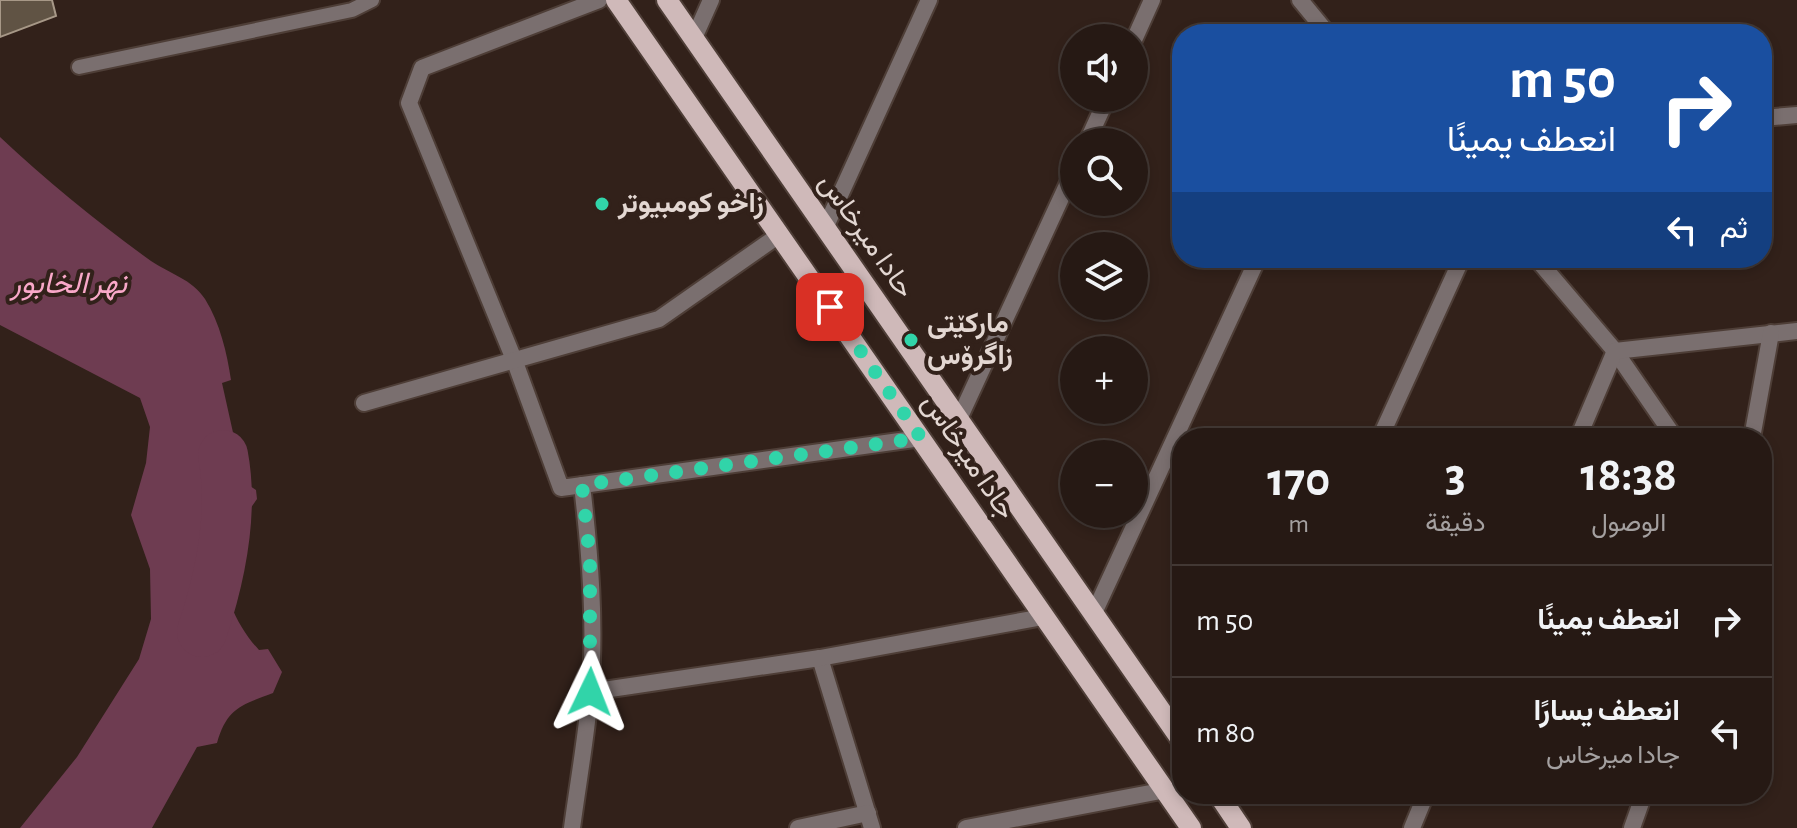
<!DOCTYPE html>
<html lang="ar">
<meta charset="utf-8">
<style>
body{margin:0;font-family:"Alegreya Sans",Vazirmatn,sans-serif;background:#2e221d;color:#f1f3f6;direction:rtl;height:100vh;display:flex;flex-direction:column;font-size:30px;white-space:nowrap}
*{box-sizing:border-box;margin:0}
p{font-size:26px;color:#a4a0a0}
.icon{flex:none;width:44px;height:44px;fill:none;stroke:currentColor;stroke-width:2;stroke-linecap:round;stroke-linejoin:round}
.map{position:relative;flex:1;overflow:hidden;direction:ltr}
.sheet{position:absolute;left:1172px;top:428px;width:600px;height:376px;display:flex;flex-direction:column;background:#261914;border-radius:32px;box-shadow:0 4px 12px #0003,0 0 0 2px #423834;direction:rtl}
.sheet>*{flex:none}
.top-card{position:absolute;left:1172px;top:24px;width:600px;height:244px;border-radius:32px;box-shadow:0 4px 12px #0003,0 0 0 2px #423834;direction:rtl;background:#1a4fa0;color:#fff;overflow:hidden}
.controls{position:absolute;left:1060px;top:24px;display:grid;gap:16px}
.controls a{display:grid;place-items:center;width:88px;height:88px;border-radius:50%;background:#261914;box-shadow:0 4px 12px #0003,0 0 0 2px #423834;font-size:40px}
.pin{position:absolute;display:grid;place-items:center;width:68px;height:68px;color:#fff;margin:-34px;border-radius:16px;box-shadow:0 4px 12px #0006}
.me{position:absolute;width:88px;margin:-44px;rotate:2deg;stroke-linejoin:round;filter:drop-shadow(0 0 6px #0008)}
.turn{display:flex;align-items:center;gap:28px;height:168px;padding:0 24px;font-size:36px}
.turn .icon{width:104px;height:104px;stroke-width:2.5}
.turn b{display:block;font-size:56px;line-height:68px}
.then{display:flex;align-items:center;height:76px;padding:0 24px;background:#0003;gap:16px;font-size:30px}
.eta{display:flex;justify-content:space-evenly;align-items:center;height:136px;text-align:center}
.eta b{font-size:48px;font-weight:700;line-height:56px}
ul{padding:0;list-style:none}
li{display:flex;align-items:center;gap:24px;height:112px;padding:0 24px;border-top:2px solid #423834}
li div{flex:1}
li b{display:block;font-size:30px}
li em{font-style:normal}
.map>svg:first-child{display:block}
</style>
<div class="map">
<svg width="1797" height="828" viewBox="0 0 1797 828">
<rect width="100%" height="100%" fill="#32211a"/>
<path fill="#6e3c51" d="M0,137C47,181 98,223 151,261C170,274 192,279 205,299C220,323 227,353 231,380L222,383L244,482L256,490L257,499L250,509L227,520C213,564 227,616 259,650L268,649L282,672L273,693C241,705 227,708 217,743L197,747L152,828H20L77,757L139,659L151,619L150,569L131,515L146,463L150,427L140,398L0,325Z"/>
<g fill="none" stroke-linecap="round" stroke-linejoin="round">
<path stroke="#6e3c51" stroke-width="50" d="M202,632C221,575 234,513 223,455"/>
</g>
<path fill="#605344" stroke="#a79887" stroke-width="2" d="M0,0H52L56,16L0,37Z"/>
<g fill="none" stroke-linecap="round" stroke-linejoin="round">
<g stroke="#4e3e37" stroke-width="18">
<path id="service" d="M79,67L352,10L372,0"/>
</g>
<g stroke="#4e3e37" stroke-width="20">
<g id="minor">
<path d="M599,0L422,68L409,103L515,362L561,488L921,438"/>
<path d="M1300,0L1328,34"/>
<path d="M694,38L711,0"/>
<path d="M1134,40L1152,0"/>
<path d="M1762,118L1797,115"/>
<path d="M1087,142L1107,98"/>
<path d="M826,226L929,0"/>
<path d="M1536,258L1615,351L1675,438"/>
<path d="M364,403L659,319L779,235"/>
<path d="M959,419L1074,170"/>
<path d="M1380,438L1462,258"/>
<path d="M1578,438L1615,351L1797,331"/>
<path d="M1752,438L1771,333"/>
<path d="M1094,613L1258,258"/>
<path d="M820,658L872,828"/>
<path d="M590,692L820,658L1043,617"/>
<path d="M572,828C578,783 586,739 590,694C596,624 590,554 582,485"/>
<path d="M798,828L868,813"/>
<path d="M966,828L1166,790"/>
<path d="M1412,828L1426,794"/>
<path d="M1632,828L1644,794"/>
</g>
</g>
<g stroke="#4e3e37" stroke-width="24">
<g id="primary">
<path d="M616,0L1191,828"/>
<path d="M667,0L1182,741"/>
<path d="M1218,794L1241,828"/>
</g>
</g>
<use href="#service" stroke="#7a6f6f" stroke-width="14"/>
<use href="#minor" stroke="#7a6f6f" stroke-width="16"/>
<use href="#primary" stroke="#cfb9b9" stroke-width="20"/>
</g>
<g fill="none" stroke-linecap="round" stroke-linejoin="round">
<path stroke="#31d4a9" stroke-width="14" stroke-dasharray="0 25.2" d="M590,692V560L582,485L921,438L830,307"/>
</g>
<g fill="#31d4a9" stroke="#32211a" stroke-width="3">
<circle cx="602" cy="204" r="8"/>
<circle cx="911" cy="340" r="8"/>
</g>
<g text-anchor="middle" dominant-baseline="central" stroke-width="8" stroke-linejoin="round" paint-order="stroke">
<g font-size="28" font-weight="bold" fill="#e3d7d2" stroke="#32211a" text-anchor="start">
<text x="618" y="204">زاخو كومبيوتر</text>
<text x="927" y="324">مارکێتی<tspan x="927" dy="32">زاگرۆس</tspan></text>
</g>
<g font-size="28" fill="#e3d7d2" stroke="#32211a">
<text transform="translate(866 236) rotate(55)">حادا ميرخاس</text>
<text transform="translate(968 457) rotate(56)">جادا ميرخاس</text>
</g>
<g font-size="30" font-style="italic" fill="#faa8c9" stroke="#32211a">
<text x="69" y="284">نهر الخابور</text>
</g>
</g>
</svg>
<div class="controls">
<a><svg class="icon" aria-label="sound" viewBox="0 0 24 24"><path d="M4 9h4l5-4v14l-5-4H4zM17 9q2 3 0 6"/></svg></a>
<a><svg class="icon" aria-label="search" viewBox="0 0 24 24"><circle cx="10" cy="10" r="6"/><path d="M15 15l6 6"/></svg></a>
<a><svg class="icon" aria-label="layers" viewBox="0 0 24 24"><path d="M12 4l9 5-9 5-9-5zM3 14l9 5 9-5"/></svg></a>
<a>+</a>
<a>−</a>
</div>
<div class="pin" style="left:830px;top:307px;background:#d93025"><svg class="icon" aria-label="arrive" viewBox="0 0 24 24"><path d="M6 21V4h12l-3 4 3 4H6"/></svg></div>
<svg class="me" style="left:590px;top:692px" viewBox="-20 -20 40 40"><path d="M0-17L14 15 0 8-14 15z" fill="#31d4a9" stroke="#fff" stroke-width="4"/></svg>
<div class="top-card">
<div class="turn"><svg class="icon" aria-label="right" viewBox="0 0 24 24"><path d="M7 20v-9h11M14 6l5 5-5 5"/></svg><div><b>50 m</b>انعطف يمينًا</div></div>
<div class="then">ثم<svg class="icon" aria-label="left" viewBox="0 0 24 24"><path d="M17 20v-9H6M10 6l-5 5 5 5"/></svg></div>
</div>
<section class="sheet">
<div class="eta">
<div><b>18:38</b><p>الوصول</p></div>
<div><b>3</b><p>دقيقة</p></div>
<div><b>170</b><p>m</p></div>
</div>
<ul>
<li><svg class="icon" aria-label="right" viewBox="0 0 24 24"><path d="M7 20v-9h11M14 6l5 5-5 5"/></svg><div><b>انعطف يمينًا</b></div><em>50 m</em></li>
<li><svg class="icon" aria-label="left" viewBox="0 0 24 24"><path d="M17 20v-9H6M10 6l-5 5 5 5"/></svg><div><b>انعطف يسارًا</b><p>جادا ميرخاس</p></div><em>80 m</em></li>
</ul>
</section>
</div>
